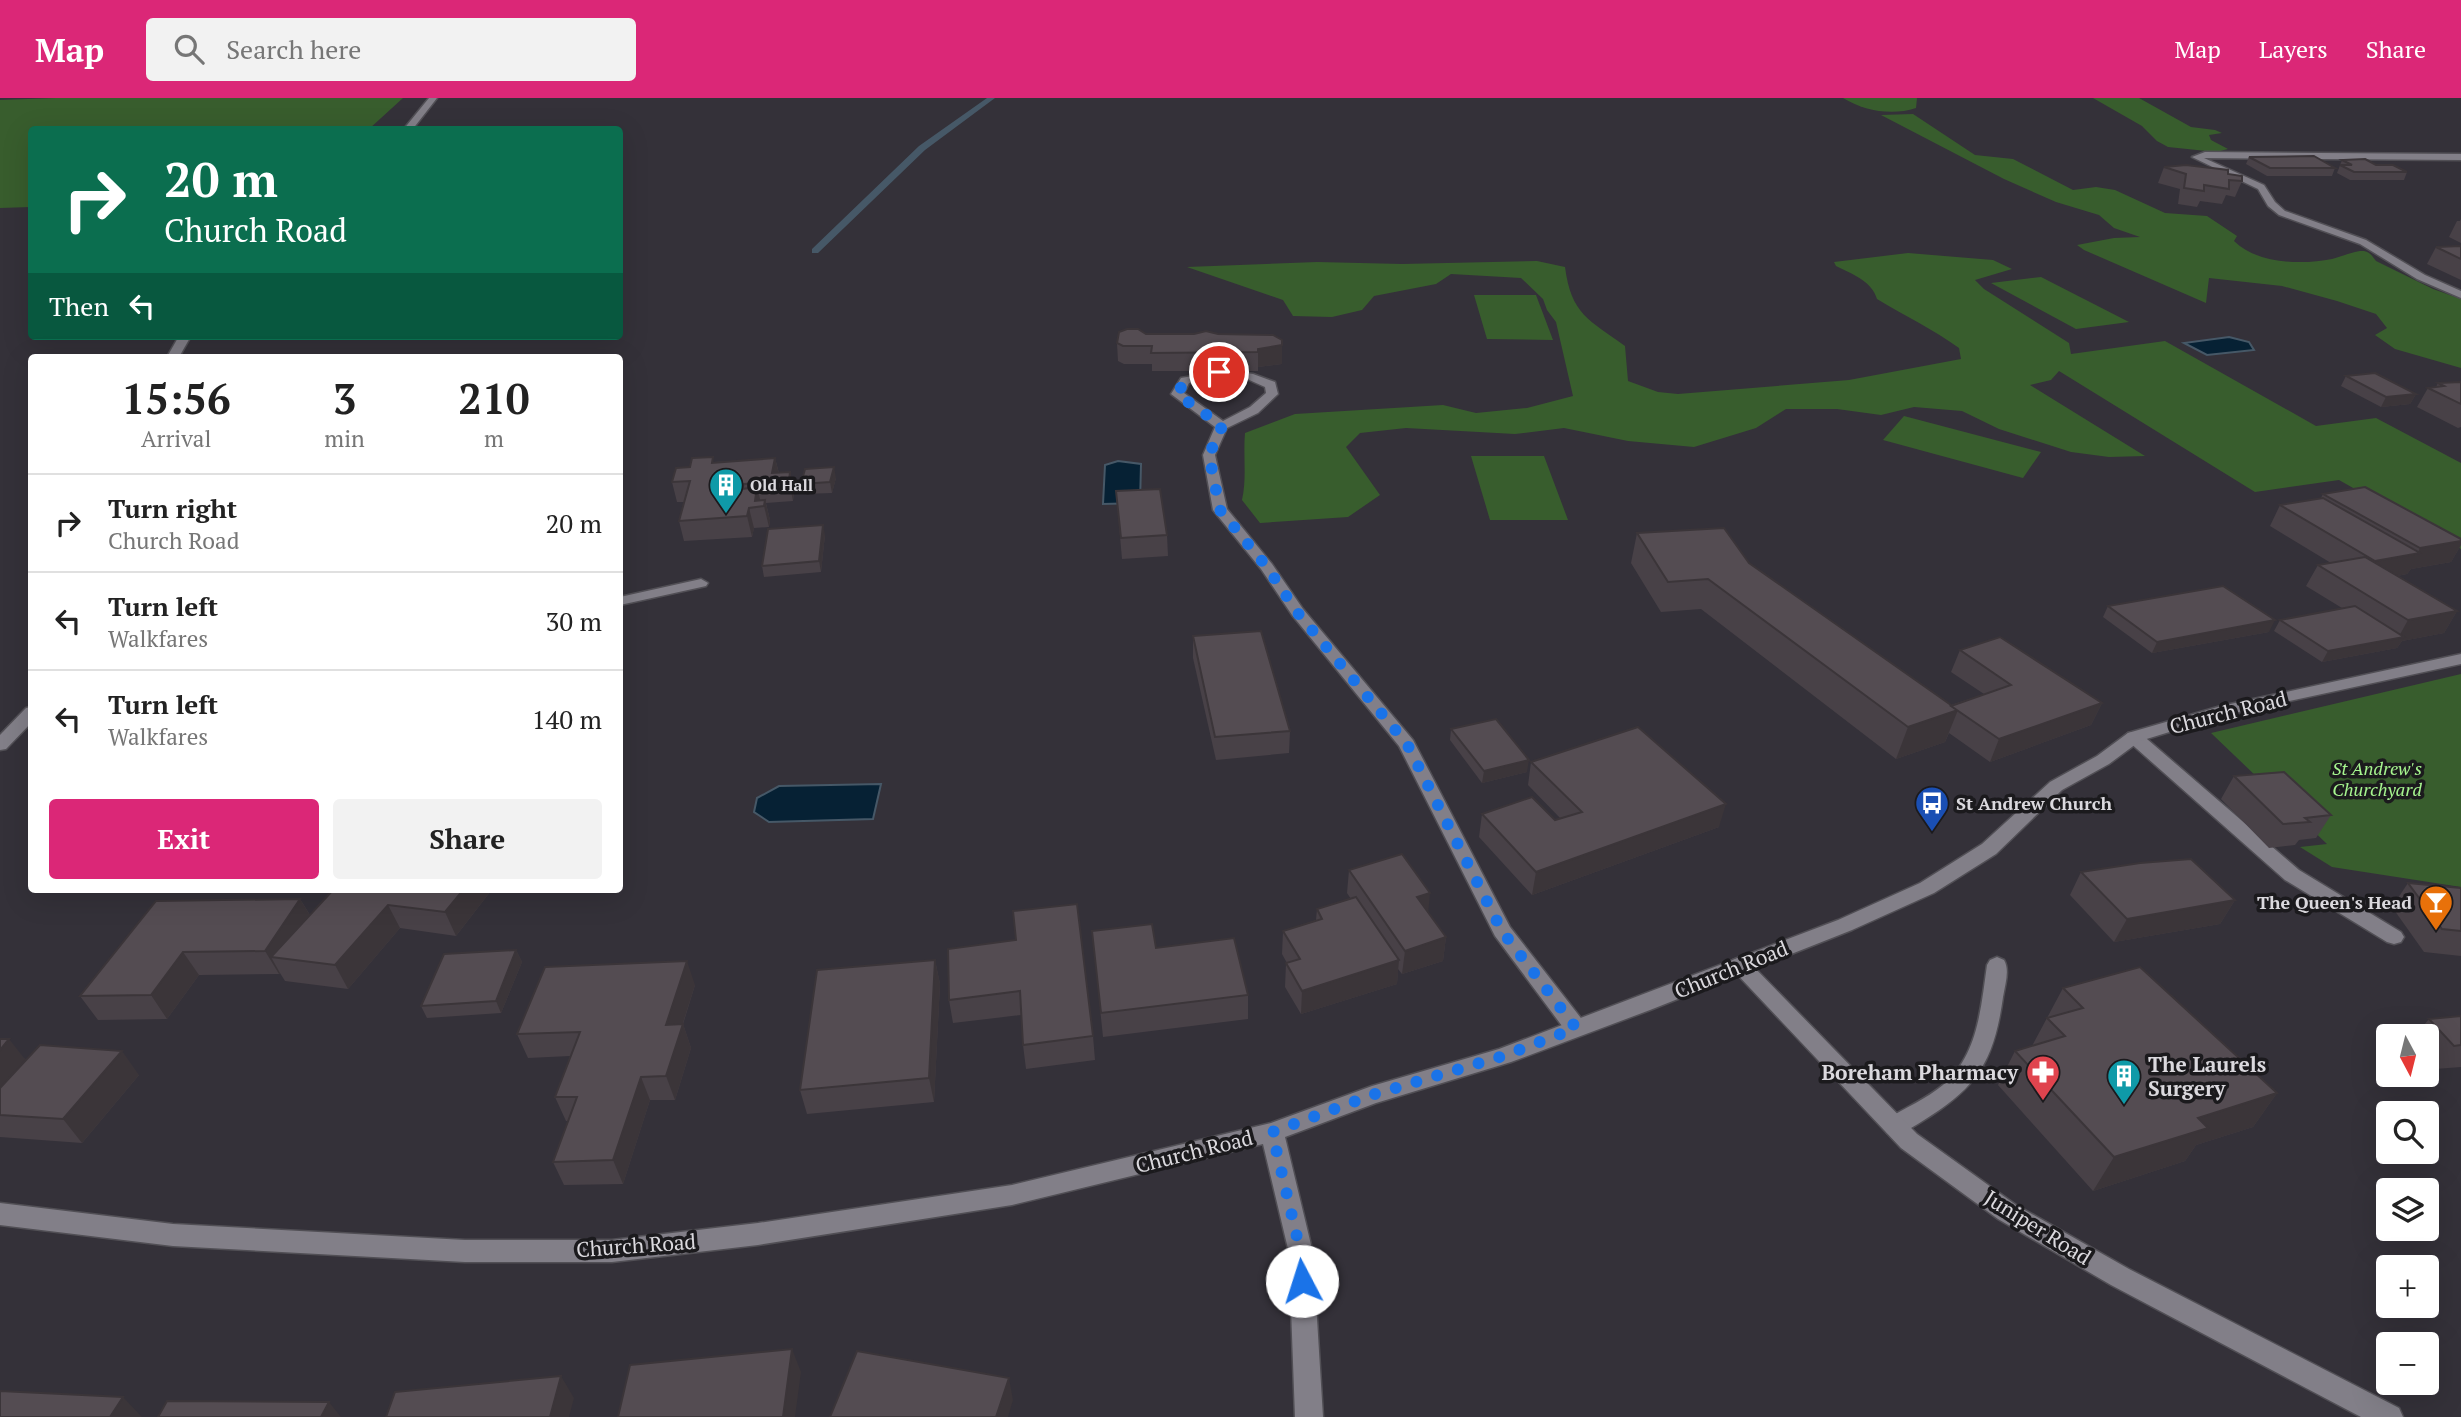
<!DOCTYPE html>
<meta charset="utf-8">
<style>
body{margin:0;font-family:"PT Serif",serif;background:#f2f2f2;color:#222;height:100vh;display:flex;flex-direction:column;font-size:26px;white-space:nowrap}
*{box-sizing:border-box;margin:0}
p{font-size:23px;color:#767676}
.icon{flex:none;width:38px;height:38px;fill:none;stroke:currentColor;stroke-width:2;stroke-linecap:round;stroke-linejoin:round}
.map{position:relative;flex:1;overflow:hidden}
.drawer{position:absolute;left:28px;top:256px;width:595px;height:539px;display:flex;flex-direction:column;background:#fff;border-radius:7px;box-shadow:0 7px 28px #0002}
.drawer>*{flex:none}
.top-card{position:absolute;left:28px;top:28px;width:595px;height:214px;border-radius:7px;box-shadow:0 7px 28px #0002;background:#0b6e4f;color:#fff;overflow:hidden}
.needle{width:46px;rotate:173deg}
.fabs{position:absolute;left:2376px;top:926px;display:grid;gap:14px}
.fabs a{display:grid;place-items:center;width:63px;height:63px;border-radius:7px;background:#fff;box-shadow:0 7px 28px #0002;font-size:35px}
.pin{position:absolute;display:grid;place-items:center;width:60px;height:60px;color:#fff;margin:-30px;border:4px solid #fff;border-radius:50%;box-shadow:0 2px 7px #0007}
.me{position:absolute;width:77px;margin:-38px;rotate:355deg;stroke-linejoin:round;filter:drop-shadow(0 0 5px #0008)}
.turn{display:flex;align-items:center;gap:24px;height:147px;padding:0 21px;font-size:32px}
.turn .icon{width:91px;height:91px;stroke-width:2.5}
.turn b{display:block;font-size:49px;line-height:60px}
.then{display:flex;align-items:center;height:66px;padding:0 21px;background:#0003;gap:14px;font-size:26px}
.eta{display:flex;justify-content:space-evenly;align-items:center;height:119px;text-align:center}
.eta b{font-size:42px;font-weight:700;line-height:49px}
.primary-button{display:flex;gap:14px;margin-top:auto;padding:14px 21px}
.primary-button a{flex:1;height:80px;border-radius:7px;background:#db2777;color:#fff;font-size:28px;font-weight:700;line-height:80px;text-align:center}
.primary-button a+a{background:#f2f2f2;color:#222}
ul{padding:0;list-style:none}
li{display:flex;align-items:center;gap:21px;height:98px;padding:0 21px;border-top:2px solid #e0e0e0}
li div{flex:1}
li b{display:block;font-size:26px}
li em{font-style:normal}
header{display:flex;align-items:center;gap:42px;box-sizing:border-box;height:98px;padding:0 35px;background:#db2777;color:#fff}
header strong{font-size:33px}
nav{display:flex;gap:38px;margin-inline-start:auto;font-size:24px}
.search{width:490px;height:63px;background:#f2f2f2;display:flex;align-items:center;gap:18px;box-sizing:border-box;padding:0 24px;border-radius:7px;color:#767676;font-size:26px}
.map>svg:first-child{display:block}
</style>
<header>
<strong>Map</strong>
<div class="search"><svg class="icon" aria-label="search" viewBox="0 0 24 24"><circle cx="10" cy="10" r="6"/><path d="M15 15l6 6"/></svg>Search here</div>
<nav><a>Map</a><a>Layers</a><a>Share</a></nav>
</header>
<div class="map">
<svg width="2461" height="1319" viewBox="0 0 2461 1319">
<rect width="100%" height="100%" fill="#343139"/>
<g fill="#385d2d">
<path d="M56,0H403L369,31L32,32L31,109L0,110V2Z"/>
<path d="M1843,0H1917L1916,10C1892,18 1864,13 1843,0Z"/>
<path d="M2093,0H2139L2191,29L2215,32L2222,35L2209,37L2211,42L2228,51L2216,54L2168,49L2157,43L2142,28Z"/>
<path d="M1913,16L1975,57L2013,61L2073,92L2096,89L2115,92L2165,115L2207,118L2237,138L2234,143C2257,166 2302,167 2332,161C2341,159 2355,152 2364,153C2370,154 2373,159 2376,163L2433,191L2461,201V270L2395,251L2375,237L2387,230L2376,216L2337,203L2282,188L2209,180L2206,205L2084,152L2077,147L2114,140L2140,139L2114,130L2099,117L2056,104L2004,81L1881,17Z"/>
<path d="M1908,155L1993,162L2012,171L1975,182L1984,191L2069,245L2071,256L2165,243L2316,328L2376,320L2461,365V451L2339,382L2255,394L2059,273L2051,282L2030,287L2145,358L2109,359L2071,354L1999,331L1962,313L1914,309L1881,317L1837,311H1786L1756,330L1694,349L1628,343L1564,330L1515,336L1406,330L1360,335L1346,349L1380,397L1348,419L1260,425L1242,402C1247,380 1243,358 1245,335L1295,316L1443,307L1476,315L1527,310L1573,298L1556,224L1547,212L1543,201L1521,180L1451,176L1436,186L1374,198L1362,212L1332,219L1293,218L1283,202L1187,169L1317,164L1402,166L1537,163L1565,169C1571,216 1589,222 1625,248L1628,283L1658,294L1678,296L1849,282L1961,261L1959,250C1933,231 1905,218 1877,201C1872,183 1852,176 1836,168L1834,164Z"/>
<path d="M2041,179L2129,224L2076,231L1991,185Z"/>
<path d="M1474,197H1536L1553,242L1487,241Z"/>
<path d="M1904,318L2041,354L2023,380L1883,342Z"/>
<path d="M1471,358H1544L1568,422H1490Z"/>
<path d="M2461,576V789L2332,769L2300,749L2327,746L2211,635Z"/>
</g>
<g fill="#062134" stroke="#465867" stroke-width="2">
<path d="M2229,239L2249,244L2254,252L2207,257L2184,245Z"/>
<path d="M1118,363L1141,366L1140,405L1103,406L1105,367Z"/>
<path d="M881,686L873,721L769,724L754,714L757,700L779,688Z"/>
</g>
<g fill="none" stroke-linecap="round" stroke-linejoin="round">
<path fill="#465867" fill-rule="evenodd" d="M987,0H995L925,52L818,155H812V151L919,48Z"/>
<g stroke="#514f55" stroke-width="3">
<g id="service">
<path d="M2205,54L2461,56V62L2204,60L2264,87L2275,104L2285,113L2366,142L2425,177L2461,193V200L2417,181L2360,146L2279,117L2268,108L2258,91L2192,59Z"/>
<path d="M701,481L708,485L706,488L620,507V499Z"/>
<path d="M2134,634L2140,635L2299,772L2401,834L2404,839L2401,844L2394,846L2387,844L2285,782L2128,643L2125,639L2128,635Z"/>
<path d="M1997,859L2004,862C2010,872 2005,887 2003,899C1994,964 1977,990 1921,1024C1909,1031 1900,1039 1887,1035L1884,1028L1887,1021C1905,1010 1926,1001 1943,987C1978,958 1981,909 1987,867L1990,862Z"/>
</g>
</g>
<g stroke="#514f55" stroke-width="3">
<g id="minor">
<path d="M1228,272L1253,276L1275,284L1278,296L1258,315L1227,330L1215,357L1227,411L1272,466L1303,511L1413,642L1510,829L1584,924L1587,930L1584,936L1576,938L1568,936L1495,838L1399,648L1292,517L1261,471L1213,412L1203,357L1215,329L1171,296L1181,280ZM1218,280L1247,281L1265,289L1266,295L1250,309L1223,323L1184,295L1189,285Z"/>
<path d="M1740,859L1747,862L1917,1036L2016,1107L2129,1171L2399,1310L2403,1319H2361L2111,1187L1998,1121L1901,1050L1733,872L1730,867L1733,862Z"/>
</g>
</g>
<g stroke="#514f55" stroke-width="3">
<g id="tertiary">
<path d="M429,0H437L412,32H403Z"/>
<path d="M179,238H191L179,259H167Z"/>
<path d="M2461,556V566L2225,617L2140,643L2109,666L2062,692L1996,756L1934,795L1852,832L1650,912L1511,964L1376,1005L1285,1039L1313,1155L1323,1319H1295L1289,1155L1263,1046L1012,1107L758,1147L612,1164H465L173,1148L0,1127V1105L173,1126L465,1142H612L758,1125L1012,1087L1271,1025L1372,988L1499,951L1838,822L1920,785L1982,746L2050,684L2097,658L2128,635L2221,608Z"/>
<path d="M32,609V624L6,651L0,652V637L26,610Z"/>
</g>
</g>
<use href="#service" fill="#827f88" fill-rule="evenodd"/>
<use href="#minor" fill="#827f88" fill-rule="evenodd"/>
<use href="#tertiary" fill="#827f88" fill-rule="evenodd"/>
</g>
<g fill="#484147">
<path d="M2249,59L2335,70L2332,78H2267L2246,66Z"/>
<path d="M2342,62L2376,67L2407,74L2404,82H2350L2337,75Z"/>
<path d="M2164,69L2228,76L2242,83L2235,99L2226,97L2222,106L2200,103L2197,109L2178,106L2180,91L2158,85Z"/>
<path d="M2461,121V145L2449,139L2457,123H2460Z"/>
<path d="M2461,148V182L2427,166L2436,149Z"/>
<path d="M1146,236H1218L1282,266L1258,269V273H1152V266H1124L1118,263L1117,245Z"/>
<path d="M2346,278L2416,296L2410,306L2381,309L2341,288Z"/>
<path d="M2461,284V329L2458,330L2417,309L2428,290L2436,289L2438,285Z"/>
<path d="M775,360L779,375L790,374L794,394L793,403L766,405L770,422L769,429L754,430L752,439L684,443L679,423L684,404H677L672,384L690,369L714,364Z"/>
<path d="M836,380L832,395L803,396L801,386Z"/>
<path d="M1116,393L1167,437L1168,458L1122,461Z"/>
<path d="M2323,396L2461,441V447L2451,464L2411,471L2407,476L2397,478L2457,513L2444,535L2402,543L2397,550L2322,564L2274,533L2280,522L2342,510L2306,488L2318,467L2331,465L2270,428L2280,407L2321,400Z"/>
<path d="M1637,435L1749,465L1951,607L1984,596L1951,574L1960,552L2102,605L2091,627L1990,664L1949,635L1945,644L1896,661L1701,511L1661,514L1631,465Z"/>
<path d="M825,437L821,474L764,479L762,468Z"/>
<path d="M2108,508L2269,534L2152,555L2103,519Z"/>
<path d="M1193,538L1290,633L1289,655L1216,662L1193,560Z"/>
<path d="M1451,631L1527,674L1482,685L1450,642Z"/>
<path d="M1531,664L1719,729L1532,797L1479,739L1482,716L1555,722L1561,721L1528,687Z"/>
<path d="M2234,678L2331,717L2316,740L2299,742L2295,747L2269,750L2221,701Z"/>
<path d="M1349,772L1428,814L1446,839L1443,863L1402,876L1398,871L1397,886L1301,916L1285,889L1286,865H1287L1282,856L1283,833L1316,822L1317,811L1351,801L1347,795Z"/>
<path d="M2081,774L2235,802L2220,826L2114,844L2070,797Z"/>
<path d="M2408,785L2461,790V858L2424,854L2392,809Z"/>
<path d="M334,791H489L490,794L456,838L400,830L348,891L285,883L280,875L279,876L199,877L167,921L98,922L80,898L300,801L310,817Z"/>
<path d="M1092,833L1248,897V921L1103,939Z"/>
<path d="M1016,842L1093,938L1095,962L1026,971L1023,947L1021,917L953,925L949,902Z"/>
<path d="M516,852L522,864L501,915L427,920L421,908Z"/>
<path d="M935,862L940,886L934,1004L807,1016L800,992Z"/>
<path d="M695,887L683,926L691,950L675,1002H650L623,1086L564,1087L553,1064L568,1023H566L555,999L570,958L528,960L517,936Z"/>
<path d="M2063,890L2277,995L2253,1029L2196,1047L2185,1063L2093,1093L1998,987L2015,953L2032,948Z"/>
<path d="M2461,918V969L2435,971L2427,963V938H2415L2429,921Z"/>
<path d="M0,941L26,962L139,977L82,1045L0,1039Z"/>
</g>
<g fill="#3b3539">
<path d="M1282,247V266L1258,269V251Z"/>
<path d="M2416,296L2410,306L2381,309L2386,299Z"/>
<path d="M775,360L780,380L772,375Z"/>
<path d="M834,369L836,380L832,395L830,384Z"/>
<path d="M790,374L794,394L793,403L789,383Z"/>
<path d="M757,389L762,409L755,403Z"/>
<path d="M765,402L770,422L769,429L764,408Z"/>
<path d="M749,410L754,430L752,439L747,418Z"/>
<path d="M823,427L825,437L821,474L819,463Z"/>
<path d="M2461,443V447L2451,464L2411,471L2407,476L2363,484L2375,463L2417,456L2420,450Z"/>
<path d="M2457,513L2444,535L2402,543L2397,550L2322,564L2328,553L2398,540L2408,522Z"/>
<path d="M2275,522L2269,534L2152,555L2157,544Z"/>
<path d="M2102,605L2091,627L1990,664L1999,641Z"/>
<path d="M1958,612L1945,644L1896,661L1908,629Z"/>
<path d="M1529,662L1527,674L1482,685L1484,673Z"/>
<path d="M1726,706L1719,729L1532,797L1536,774Z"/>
<path d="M464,791H489L490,794L456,838L445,814Z"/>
<path d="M1430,795L1428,818L1417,799Z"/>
<path d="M300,801L314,824L271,859L280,875L279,876L265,853Z"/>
<path d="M2235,802L2220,826L2114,844L2127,821Z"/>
<path d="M388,807L400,830L348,891L335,867Z"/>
<path d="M1446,839L1443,863L1402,876L1405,853Z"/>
<path d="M516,852L522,864L501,915L496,903Z"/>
<path d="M183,854L199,877L167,921L151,897Z"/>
<path d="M935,862L940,886L934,1004L929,980Z"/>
<path d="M1399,862L1397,886L1301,916L1302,893Z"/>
<path d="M687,863L695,887L675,950L666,927Z"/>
<path d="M683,926L691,950L675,1002L666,978Z"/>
<path d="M9,941L28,965L0,999V952Z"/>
<path d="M122,953L139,977L82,1045L63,1021Z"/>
<path d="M641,979L650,1002L623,1086L613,1062Z"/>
<path d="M2277,995L2253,1029L2196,1047L2185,1063L2093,1093L2114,1059L2198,1020Z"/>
<path d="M792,1251L801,1274L795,1319H783Z"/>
<path d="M561,1278L574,1300L569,1319H550Z"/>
<path d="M1009,1280L1013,1302L1008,1319H996Z"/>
<path d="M123,1299L142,1319H110Z"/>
<path d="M329,1304L341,1319H321Z"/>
</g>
<g fill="#544c52" stroke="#3b3539" stroke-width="2">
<path d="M2314,58L2335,70H2270L2249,59Z"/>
<path d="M2365,61L2376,67H2393L2407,74H2354L2340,67H2352L2342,62Z"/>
<path d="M2186,67L2228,72V76L2242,78V83L2229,82V91L2204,87V93L2184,90L2186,76L2164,69Z"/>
<path d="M2461,148V161L2436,149Z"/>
<path d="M1127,231H1138L1146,236H1194L1206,233L1218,236L1273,237L1282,242V247L1258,251V254L1151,255L1152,248H1123L1117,245L1119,234Z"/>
<path d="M2375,275L2416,296L2386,299L2346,278Z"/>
<path d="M2461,284V306L2428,290L2444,288L2438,285Z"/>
<path d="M713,359L712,365L775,360L772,375L790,374L789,383L744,386L742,391L757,389L755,403L765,402L764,408L749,410L747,418L679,423L690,383L672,384L676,370L690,369L692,360Z"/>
<path d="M834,369L830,384L801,386L805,371Z"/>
<path d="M2365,389L2461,441V443L2420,450L2323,396Z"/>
<path d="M1160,391L1167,437L1121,440L1116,393Z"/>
<path d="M2323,400L2420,455L2375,463L2280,407Z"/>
<path d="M823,427L819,463L762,468L768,431Z"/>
<path d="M1724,430L1749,465L1958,612L1908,629L1708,481L1668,484L1637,435Z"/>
<path d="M2365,459L2457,513L2408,522L2318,467Z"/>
<path d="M2223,488L2275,522L2157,544L2108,508Z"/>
<path d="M2355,508L2404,539L2328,553L2280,522Z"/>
<path d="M1261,533L1290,633L1215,639L1193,538Z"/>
<path d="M2000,539L2102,605L1999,641L1951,608L2011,587L1960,552Z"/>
<path d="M1496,621L1529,662L1484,673L1451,631Z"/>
<path d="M1638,629L1726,706L1536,774L1482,716L1532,699L1555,722L1582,714L1531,664Z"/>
<path d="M2284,674L2331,717L2305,720L2310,724L2283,726L2234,678Z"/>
<path d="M1402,756L1430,795L1417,799L1446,839L1405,853L1349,772Z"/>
<path d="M2191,761L2235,802L2127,821L2081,774L2140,765Z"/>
<path d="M2408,785L2461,790V833L2442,831Z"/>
<path d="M334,791H464L445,814L388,807L335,867L271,859Z"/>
<path d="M1356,799L1399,862L1302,893L1286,865L1300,861L1283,833L1322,821L1317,811Z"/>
<path d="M300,801L265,853L183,854L151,897L80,898L156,803Z"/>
<path d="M1077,806L1093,938L1023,947L1020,893L949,902L948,851L1016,842L1013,813Z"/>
<path d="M1152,826L1156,850L1234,840L1248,897L1101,915L1092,833Z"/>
<path d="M516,852L496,903L421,908L444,856Z"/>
<path d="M935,862L929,980L800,992L817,872Z"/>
<path d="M687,863L666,927L683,926L666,978L641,979L613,1062L553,1064L577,999H555L580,934L517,936L545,869Z"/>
<path d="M2140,869L2277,995L2198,1020L2208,1030L2114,1059L2015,953L2065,938L2047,920L2083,910L2063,890Z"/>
<path d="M2461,918V947L2454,948L2429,921Z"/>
<path d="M0,941H9L0,952Z"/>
<path d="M40,947L122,953L63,1021L0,1017V990Z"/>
<path d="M792,1251L783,1319H618L630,1267Z"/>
<path d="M857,1253L1009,1280L996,1319H830Z"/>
<path d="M561,1278L550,1319H386L395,1294Z"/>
<path d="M0,1293L123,1299L110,1319H0Z"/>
<path d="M167,1303L329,1304L321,1319H158Z"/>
</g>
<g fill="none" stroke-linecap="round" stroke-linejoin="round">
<path stroke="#1a73e8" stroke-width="12" stroke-dasharray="0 21.6" d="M1219,274L1185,283L1177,296L1222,328L1209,357L1220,412L1267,469L1297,514L1407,646L1502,833L1576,930L1503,958L1372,997L1272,1034L1301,1156L1302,1183"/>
</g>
<defs>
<g id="building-pin" transform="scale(1.75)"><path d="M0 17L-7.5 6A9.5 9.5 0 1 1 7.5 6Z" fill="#0f9aa8" stroke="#1b1a1d"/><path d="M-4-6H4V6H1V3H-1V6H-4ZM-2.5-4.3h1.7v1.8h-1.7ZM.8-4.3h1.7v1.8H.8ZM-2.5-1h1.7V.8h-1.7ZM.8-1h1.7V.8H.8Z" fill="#fff"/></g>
<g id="bus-pin" transform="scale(1.75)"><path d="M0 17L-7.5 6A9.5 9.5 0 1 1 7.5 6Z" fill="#1a4fb4" stroke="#1b1a1d"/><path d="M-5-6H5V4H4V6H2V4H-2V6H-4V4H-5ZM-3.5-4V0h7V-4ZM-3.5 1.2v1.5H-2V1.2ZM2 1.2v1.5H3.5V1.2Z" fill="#fff"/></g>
<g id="bar-pin" transform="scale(1.75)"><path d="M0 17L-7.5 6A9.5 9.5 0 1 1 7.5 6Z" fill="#e8710a" stroke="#1b1a1d"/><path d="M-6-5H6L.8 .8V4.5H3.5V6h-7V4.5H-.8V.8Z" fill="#fff"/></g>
<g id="pharmacy-pin" transform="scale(1.75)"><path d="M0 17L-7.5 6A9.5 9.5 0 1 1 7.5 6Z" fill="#e0444e" stroke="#1b1a1d"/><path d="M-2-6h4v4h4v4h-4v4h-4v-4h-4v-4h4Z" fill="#fff"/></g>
</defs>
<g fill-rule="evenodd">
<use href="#building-pin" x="726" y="387"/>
<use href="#bus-pin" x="1932" y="705"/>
<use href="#bar-pin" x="2436" y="804"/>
<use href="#pharmacy-pin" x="2043" y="974"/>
<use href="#building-pin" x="2124" y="978"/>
</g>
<g text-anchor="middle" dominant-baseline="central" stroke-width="7" stroke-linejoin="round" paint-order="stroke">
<g font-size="16" font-weight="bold" fill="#dbd9de" stroke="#1b1a1d" text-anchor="start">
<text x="750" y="387">Old Hall</text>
</g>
<g font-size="18" font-style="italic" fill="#a6f58f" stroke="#1b1a1d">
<text x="2377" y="670">St Andrew's<tspan x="2377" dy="21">Churchyard</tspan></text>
</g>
<g font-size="18" font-weight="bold" fill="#dbd9de" stroke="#1b1a1d" text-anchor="start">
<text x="1956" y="705">St Andrew Church</text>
<text x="2412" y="804" text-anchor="end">The Queen's Head</text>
</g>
<g font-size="21" fill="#dbd9de" stroke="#1b1a1d">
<text transform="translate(2228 614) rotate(-14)">Church Road</text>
<text transform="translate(1731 871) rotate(-22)">Church Road</text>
<text transform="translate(1194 1053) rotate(-14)">Church Road</text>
<text transform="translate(2038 1129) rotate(32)">Juniper Road</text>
<text transform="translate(636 1147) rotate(-4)">Church Road</text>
</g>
<g font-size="21" font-weight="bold" fill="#dbd9de" stroke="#1b1a1d" text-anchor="start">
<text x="2148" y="966">The Laurels<tspan x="2148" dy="24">Surgery</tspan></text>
<text x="2018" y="974" text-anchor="end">Boreham Pharmacy</text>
</g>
</g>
</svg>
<div class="fabs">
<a><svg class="needle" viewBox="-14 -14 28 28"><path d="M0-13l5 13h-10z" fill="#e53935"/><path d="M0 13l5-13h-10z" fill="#767676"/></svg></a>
<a><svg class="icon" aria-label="search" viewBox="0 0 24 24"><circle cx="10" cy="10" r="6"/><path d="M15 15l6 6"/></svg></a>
<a><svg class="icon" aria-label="layers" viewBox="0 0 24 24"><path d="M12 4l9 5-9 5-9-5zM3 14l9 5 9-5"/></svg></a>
<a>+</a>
<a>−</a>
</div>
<div class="pin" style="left:1219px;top:274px;background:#d93025"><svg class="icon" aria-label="arrive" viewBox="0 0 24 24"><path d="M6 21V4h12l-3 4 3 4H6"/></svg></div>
<svg class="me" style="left:1302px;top:1183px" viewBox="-20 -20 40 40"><circle r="19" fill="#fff"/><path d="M0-13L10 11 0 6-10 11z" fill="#1a73e8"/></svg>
<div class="top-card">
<div class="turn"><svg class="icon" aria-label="right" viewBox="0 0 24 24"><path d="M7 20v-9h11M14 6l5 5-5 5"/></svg><div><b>20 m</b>Church Road</div></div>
<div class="then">Then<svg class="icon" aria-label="left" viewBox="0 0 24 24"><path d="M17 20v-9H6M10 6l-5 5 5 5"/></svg></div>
</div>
<section class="drawer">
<div class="eta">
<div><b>15:56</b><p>Arrival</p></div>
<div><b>3</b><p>min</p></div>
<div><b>210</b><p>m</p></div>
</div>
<ul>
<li><svg class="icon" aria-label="right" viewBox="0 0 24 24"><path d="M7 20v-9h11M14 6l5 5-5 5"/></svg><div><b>Turn right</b><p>Church Road</p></div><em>20 m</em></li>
<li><svg class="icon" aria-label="left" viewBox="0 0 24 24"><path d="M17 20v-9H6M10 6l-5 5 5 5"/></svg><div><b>Turn left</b><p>Walkfares</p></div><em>30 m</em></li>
<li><svg class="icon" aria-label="left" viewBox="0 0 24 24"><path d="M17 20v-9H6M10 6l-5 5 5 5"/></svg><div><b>Turn left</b><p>Walkfares</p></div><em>140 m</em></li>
</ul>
<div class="primary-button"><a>Exit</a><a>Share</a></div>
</section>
</div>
